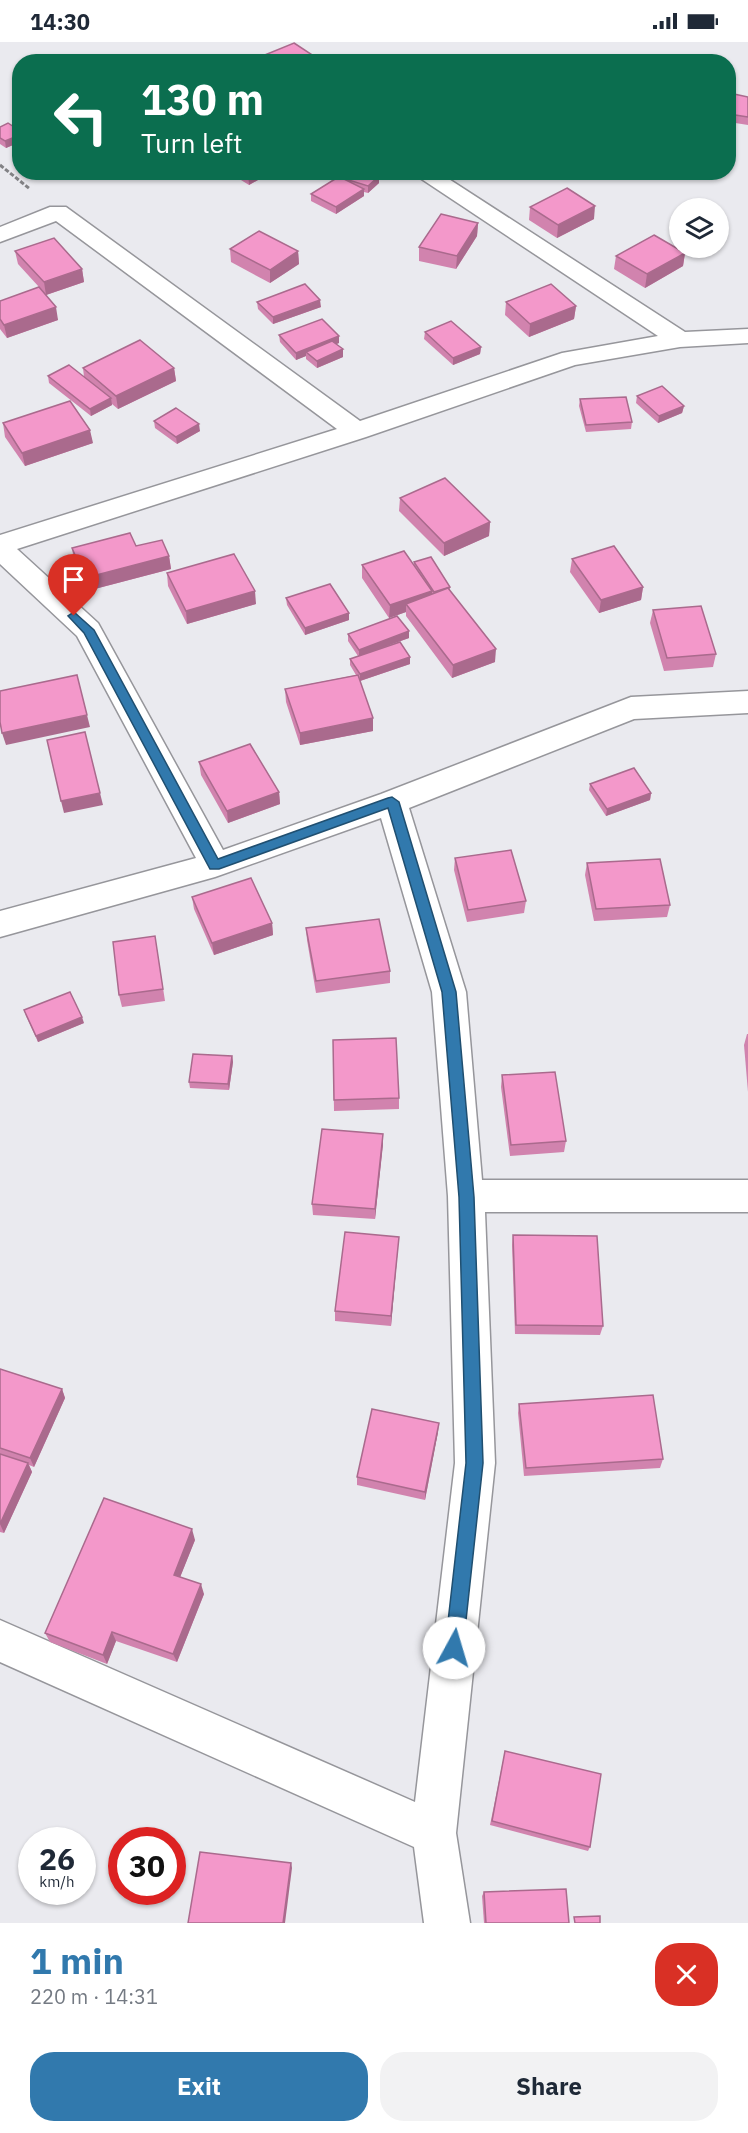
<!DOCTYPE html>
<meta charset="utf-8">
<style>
body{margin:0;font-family:"IBM Plex Sans",sans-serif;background:#f2f2f3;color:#1f2937;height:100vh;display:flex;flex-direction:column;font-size:22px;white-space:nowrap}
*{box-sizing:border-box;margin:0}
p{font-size:20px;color:#747a83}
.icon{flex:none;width:33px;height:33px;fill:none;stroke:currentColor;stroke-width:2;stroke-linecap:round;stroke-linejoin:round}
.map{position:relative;height:1881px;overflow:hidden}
.drawer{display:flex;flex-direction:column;background:#fff;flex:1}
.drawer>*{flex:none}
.top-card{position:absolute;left:12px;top:12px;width:724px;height:126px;border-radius:24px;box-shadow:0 2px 4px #0004;background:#0b6e4f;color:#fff;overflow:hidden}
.buttons{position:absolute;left:669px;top:156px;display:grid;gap:12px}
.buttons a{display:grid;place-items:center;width:60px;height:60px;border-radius:50%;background:#fff;box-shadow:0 2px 4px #0004;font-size:30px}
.speed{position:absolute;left:18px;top:1785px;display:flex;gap:12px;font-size:30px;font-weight:700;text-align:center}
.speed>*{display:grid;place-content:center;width:78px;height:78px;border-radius:50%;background:#fff;box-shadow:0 2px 4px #0004;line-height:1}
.speed small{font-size:15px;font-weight:400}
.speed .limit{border:9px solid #d22;background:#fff;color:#111}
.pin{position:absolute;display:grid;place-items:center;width:51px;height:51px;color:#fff;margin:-62px -26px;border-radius:50% 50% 50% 0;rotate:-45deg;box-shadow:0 0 6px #0007}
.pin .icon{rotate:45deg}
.me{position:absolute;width:66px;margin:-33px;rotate:6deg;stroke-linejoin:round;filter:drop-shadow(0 0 4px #0008)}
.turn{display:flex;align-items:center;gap:21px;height:126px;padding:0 30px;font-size:27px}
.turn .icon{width:78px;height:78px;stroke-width:2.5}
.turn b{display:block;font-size:42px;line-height:51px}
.round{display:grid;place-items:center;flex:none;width:63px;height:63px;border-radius:24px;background:#f2f2f3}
.headline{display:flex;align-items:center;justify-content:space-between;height:102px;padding:0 30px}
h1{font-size:36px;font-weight:800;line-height:45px;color:#3179ad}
.cta{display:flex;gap:12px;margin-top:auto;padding:12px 30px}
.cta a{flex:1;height:69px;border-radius:24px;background:#3179ad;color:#fff;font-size:24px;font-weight:800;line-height:69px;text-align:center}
.cta a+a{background:#f2f2f3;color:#1f2937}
.status{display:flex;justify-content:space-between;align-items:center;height:42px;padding:0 30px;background:#fff;direction:ltr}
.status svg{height:16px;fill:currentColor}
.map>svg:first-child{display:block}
</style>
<div class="status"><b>14:30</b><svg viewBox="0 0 49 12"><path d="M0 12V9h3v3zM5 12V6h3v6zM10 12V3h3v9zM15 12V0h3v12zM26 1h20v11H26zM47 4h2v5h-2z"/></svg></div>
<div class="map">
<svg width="748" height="1881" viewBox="0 0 748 1881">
<rect width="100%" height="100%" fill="#eaeaef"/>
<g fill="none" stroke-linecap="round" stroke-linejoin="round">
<g stroke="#96969b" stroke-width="3">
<path id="street" d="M411,130H438L685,290L748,287V301L680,305L575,323L366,395L17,507L98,581L223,808L381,752L631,655L748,649V671L634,677L409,766L466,950L482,1138H748V1170H485L495,1421L456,1791L470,1881H424L414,1805L0,1620V1578L415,1760L455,1421L448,1154L432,950L381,776L215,835L0,895V869L196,816L77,594L0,522V493L337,387L56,179L0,200V185L50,165H66L360,379L562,311L658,294Z"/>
</g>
<path stroke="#828285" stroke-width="3" stroke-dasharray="4.5 2" stroke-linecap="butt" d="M0,123L30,147"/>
<use href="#street" fill="#fff" fill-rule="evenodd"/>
</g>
<g fill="#d183ae">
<path d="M748,55V83L729,80V65Z"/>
<path d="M0,85L20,89V100L6,106L0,102Z"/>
<path d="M20,107V119L16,117L15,110Z"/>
<path d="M228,130H272L249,143Z"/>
<path d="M336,133L379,141L368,151L364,150V154L336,172L311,159V152L336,136Z"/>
<path d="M530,165L594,177L557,196L529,178Z"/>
<path d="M478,181L477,194L456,227L419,219V205Z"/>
<path d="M230,207L298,209L299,222L270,241L231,220Z"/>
<path d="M15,209L82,227L84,240L46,253L58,278L7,296L0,287V259L39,245L18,222Z"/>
<path d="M685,211L683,224L645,246L614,227L616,214Z"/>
<path d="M257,260L321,265L273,282L258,267Z"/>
<path d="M506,260L576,264L574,277L529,295L505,273Z"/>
<path d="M425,290L481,305L480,312L453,323L424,297Z"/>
<path d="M279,293L339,294V301L336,302L343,307V315L317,326L306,317V314L296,318L280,300Z"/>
<path d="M83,326H174L176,339L118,367L112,362V363L91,374L49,341L48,334L84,335Z"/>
<path d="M637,354L684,364L682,371L658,381L636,361Z"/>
<path d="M580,357L632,380L631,387L586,390L579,364Z"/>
<path d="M154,379L200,389L177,402L155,386Z"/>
<path d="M3,381L93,401L25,424L5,395Z"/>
<path d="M400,456L490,480L489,494L444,514L399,469Z"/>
<path d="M136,504L169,514L171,527L87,549L74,519L72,506Z"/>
<path d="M572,517L643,545L641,558L599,571L570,530Z"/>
<path d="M414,520L450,545V549L495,620L452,636L406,574V570L389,576L362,536V523H414Z"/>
<path d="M167,531L256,562L187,582L168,544Z"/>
<path d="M286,556L349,571V578L305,593L287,563Z"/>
<path d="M653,568L716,612L713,625L664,629L650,581Z"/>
<path d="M409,589V596L389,603L410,622L360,639L359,638L373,676V689L300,703L286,660L285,647L356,633L350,623V617L358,614L348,599V592Z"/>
<path d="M199,720L279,750L280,762L228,781L201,733Z"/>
<path d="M590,742L651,751L650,758L606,774L589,748Z"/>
<path d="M455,816L526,859L524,871L467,880L454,828Z"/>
<path d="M587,821L670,863L667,875L594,879L585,833Z"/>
<path d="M192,855L272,881L273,893L214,913L194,867Z"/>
<path d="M306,886L390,929V941L316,951L307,898Z"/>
<path d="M155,894L165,959L122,965L119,953Z"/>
<path d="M24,968L84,981L38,1000L26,974Z"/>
<path d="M747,992H748V1050L744,1003Z"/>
<path d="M333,998L399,1056V1067L334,1069Z"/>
<path d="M232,1014L233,1020L229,1048L190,1046L189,1040Z"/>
<path d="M502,1033L566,1099L564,1110L510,1114L501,1045Z"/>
<path d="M383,1092V1102L375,1177L313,1173L312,1162Z"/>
<path d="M513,1193L603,1284L600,1293L515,1292L512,1203Z"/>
<path d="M398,1205L391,1284L335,1279V1269Z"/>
<path d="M0,1327L62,1347L65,1356L34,1425L29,1423L32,1430L4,1491L0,1490Z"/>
<path d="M519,1362L663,1417L660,1426L524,1434L518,1371Z"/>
<path d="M438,1390L425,1458L357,1443V1435Z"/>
<path d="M195,1498L180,1535L204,1552L177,1620L116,1599L107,1622L50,1600L45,1591Z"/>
<path d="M505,1709L590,1805L588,1809L490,1783Z"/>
<path d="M484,1850L569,1881H484L482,1854Z"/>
</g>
<g fill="#aa6a8d">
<path d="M317,16V20H308Z"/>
<path d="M20,93V100L6,106L5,99Z"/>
<path d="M248,130H272L249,143Z"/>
<path d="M379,134V141L368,151V144Z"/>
<path d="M364,147V154L336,172V165Z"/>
<path d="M595,164L594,177L557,196L558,183Z"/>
<path d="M478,181L477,194L456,227L457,214Z"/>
<path d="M298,209L299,222L270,241V228Z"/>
<path d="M685,211L683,224L645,246L647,232Z"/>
<path d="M82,227L84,240L46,253L44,240Z"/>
<path d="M320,258L321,265L273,282V275Z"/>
<path d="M576,264L574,277L529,295L530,282Z"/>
<path d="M56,265L58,278L7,296L4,283Z"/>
<path d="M339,294V301L310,313L306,310V314L296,318V311Z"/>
<path d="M481,305L480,312L453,323V316Z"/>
<path d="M343,307V315L317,326V319Z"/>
<path d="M174,326L176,339L118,367L116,354Z"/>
<path d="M111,356L112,363L91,374L90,367Z"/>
<path d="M684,364L682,371L658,381L659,374Z"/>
<path d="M199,382L200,389L177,402L176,395Z"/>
<path d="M90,388L93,401L25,424L22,411Z"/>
<path d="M490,480L489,494L444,514V501Z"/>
<path d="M169,514L171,527L87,549L85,536Z"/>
<path d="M643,545L641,558L599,571L601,558Z"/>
<path d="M255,549L256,562L187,582L186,569Z"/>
<path d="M432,549V562H406V570L389,576L390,563Z"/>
<path d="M349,571V578L305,593V586Z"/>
<path d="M409,589V596L359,614V608Z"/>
<path d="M496,607L495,620L452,636L453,623Z"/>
<path d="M410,615V622L360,639V632Z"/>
<path d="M87,673L90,685L6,703L2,691Z"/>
<path d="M373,676V689L300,703V691Z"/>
<path d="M279,750L280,762L228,781L227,769Z"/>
<path d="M100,751L103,763L64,771L61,759Z"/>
<path d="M651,751L650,758L606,774L607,767Z"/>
<path d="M272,881L273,893L214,913L212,901Z"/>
<path d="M82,975L84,981L38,1000L36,994Z"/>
<path d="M232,1014L233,1020L229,1048L228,1042Z"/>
<path d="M383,1092V1102L375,1177V1167Z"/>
<path d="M399,1195L398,1205L391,1284V1274Z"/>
<path d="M62,1347L65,1356L34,1425L30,1416Z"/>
<path d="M439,1381L438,1390L425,1458V1450Z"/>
<path d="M28,1421L32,1430L4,1491L0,1482Z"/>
<path d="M192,1487L195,1498L177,1543L174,1533Z"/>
<path d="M201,1542L204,1552L177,1620L173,1612Z"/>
<path d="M112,1590L116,1599L107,1622L103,1613Z"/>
<path d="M291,1821L292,1826L285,1881H283Z"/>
</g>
<g fill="#f398ca" stroke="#aa6a8d" stroke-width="1.5">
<path d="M294,1L317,16L308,20H260L255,17Z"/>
<path d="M734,52L748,55V75L729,72V65Z"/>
<path d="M8,81L20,89V93L5,99L0,96V85Z"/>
<path d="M20,107V113L15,110Z"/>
<path d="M339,130H368L379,134L368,144L342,136L364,147L336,165L311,152L340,134L336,133Z"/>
<path d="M567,146L595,164L558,183L530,165Z"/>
<path d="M441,172L478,181L457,214L419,205Z"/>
<path d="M259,189L298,209L270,228L230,207Z"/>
<path d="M654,193L685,211L647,232L616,214Z"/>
<path d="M54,196L82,227L44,240L15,209Z"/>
<path d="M305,242L320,258L273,275L257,260Z"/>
<path d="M551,242L576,264L530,282L506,260Z"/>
<path d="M39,245L56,265L4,283L0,277V259Z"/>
<path d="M322,277L339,294L296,311L279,293Z"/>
<path d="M451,279L481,305L453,316L425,290Z"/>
<path d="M140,298L174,326L116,354L83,326Z"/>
<path d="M332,299L343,307L317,319L306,310Z"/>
<path d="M69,323L111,356L90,367L48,334Z"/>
<path d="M662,344L684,364L659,374L637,354Z"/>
<path d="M626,355L632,380L586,383L580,357Z"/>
<path d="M70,359L90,388L22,411L3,381Z"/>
<path d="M176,366L199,382L176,395L154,379Z"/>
<path d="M445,436L490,480L444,501L400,456Z"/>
<path d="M130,491L136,504L162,498L169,514L85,536L72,506Z"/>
<path d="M614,504L643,545L601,558L572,517Z"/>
<path d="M404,509L432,549L390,563L362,523Z"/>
<path d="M234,512L255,549L186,569L167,531Z"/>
<path d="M431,515L450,545L434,550L414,520Z"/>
<path d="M330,542L349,571L305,586L286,556Z"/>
<path d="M448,546L496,607L453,623L406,562Z"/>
<path d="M701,564L716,612L667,616L653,568Z"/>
<path d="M397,574L409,589L359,608L348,592Z"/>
<path d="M400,600L410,615L360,632L350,617Z"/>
<path d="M77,633L87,673L2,691L0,680V649Z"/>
<path d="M358,633L373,676L300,691L285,647Z"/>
<path d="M85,690L100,751L61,759L47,698Z"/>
<path d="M250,702L279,750L227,769L199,720Z"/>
<path d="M634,726L651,751L607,767L590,742Z"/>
<path d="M511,808L526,859L468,868L455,816Z"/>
<path d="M660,817L670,863L596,867L587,821Z"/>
<path d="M251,836L272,881L212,901L192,855Z"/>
<path d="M379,877L390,929L316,939L306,886Z"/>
<path d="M155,894L163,947L119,953L113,900Z"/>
<path d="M70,950L82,975L36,994L24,968Z"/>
<path d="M396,996L399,1056L334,1058L333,998Z"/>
<path d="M193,1012L232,1014L228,1042L189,1040Z"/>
<path d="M555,1030L566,1099L511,1103L502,1033Z"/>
<path d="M322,1087L383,1092L375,1167L312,1162Z"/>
<path d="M345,1190L399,1195L391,1274L335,1269Z"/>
<path d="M513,1193L597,1194L603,1284L516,1283Z"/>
<path d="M0,1327L62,1347L30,1416L0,1406Z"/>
<path d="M653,1353L663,1417L526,1426L519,1362Z"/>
<path d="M372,1367L439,1381L425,1450L357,1435Z"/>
<path d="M0,1412L28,1421L0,1482Z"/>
<path d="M104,1456L192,1487L174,1533L201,1542L173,1612L112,1590L103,1613L45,1591Z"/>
<path d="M505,1709L601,1732L590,1805L492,1779Z"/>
<path d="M200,1810L291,1821L283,1881H188Z"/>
<path d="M566,1847L569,1881H486L484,1850Z"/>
<path d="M600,1874V1881H575L574,1875Z"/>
</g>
<path fill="#3179ad" stroke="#204f70" stroke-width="1.5" d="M74,570L94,588L218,817L388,756L392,755L399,760L456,950L474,1155L483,1421L463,1606L460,1612L454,1615L448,1612L445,1606L466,1421L459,1155L442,950L388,766L219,827H210L84,591L68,574Z"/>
</svg>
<div class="buttons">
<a><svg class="icon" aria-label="layers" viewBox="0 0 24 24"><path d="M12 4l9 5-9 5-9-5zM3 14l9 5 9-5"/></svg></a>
</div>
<div class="speed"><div>26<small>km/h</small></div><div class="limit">30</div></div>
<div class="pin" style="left:74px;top:574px;background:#d93025"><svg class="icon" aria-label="arrive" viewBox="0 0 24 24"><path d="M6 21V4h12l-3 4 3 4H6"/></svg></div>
<svg class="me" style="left:454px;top:1606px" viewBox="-20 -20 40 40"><circle r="19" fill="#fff"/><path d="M0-13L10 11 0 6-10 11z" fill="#3179ad"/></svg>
<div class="top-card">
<div class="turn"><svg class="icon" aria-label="left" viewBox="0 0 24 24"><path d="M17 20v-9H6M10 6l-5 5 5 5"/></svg><div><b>130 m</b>Turn left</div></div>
</div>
</div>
<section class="drawer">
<div class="headline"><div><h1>1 min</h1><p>220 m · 14:31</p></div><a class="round" style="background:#d93025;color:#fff"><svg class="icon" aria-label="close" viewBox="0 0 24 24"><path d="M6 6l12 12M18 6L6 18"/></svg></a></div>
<div class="cta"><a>Exit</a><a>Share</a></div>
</section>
